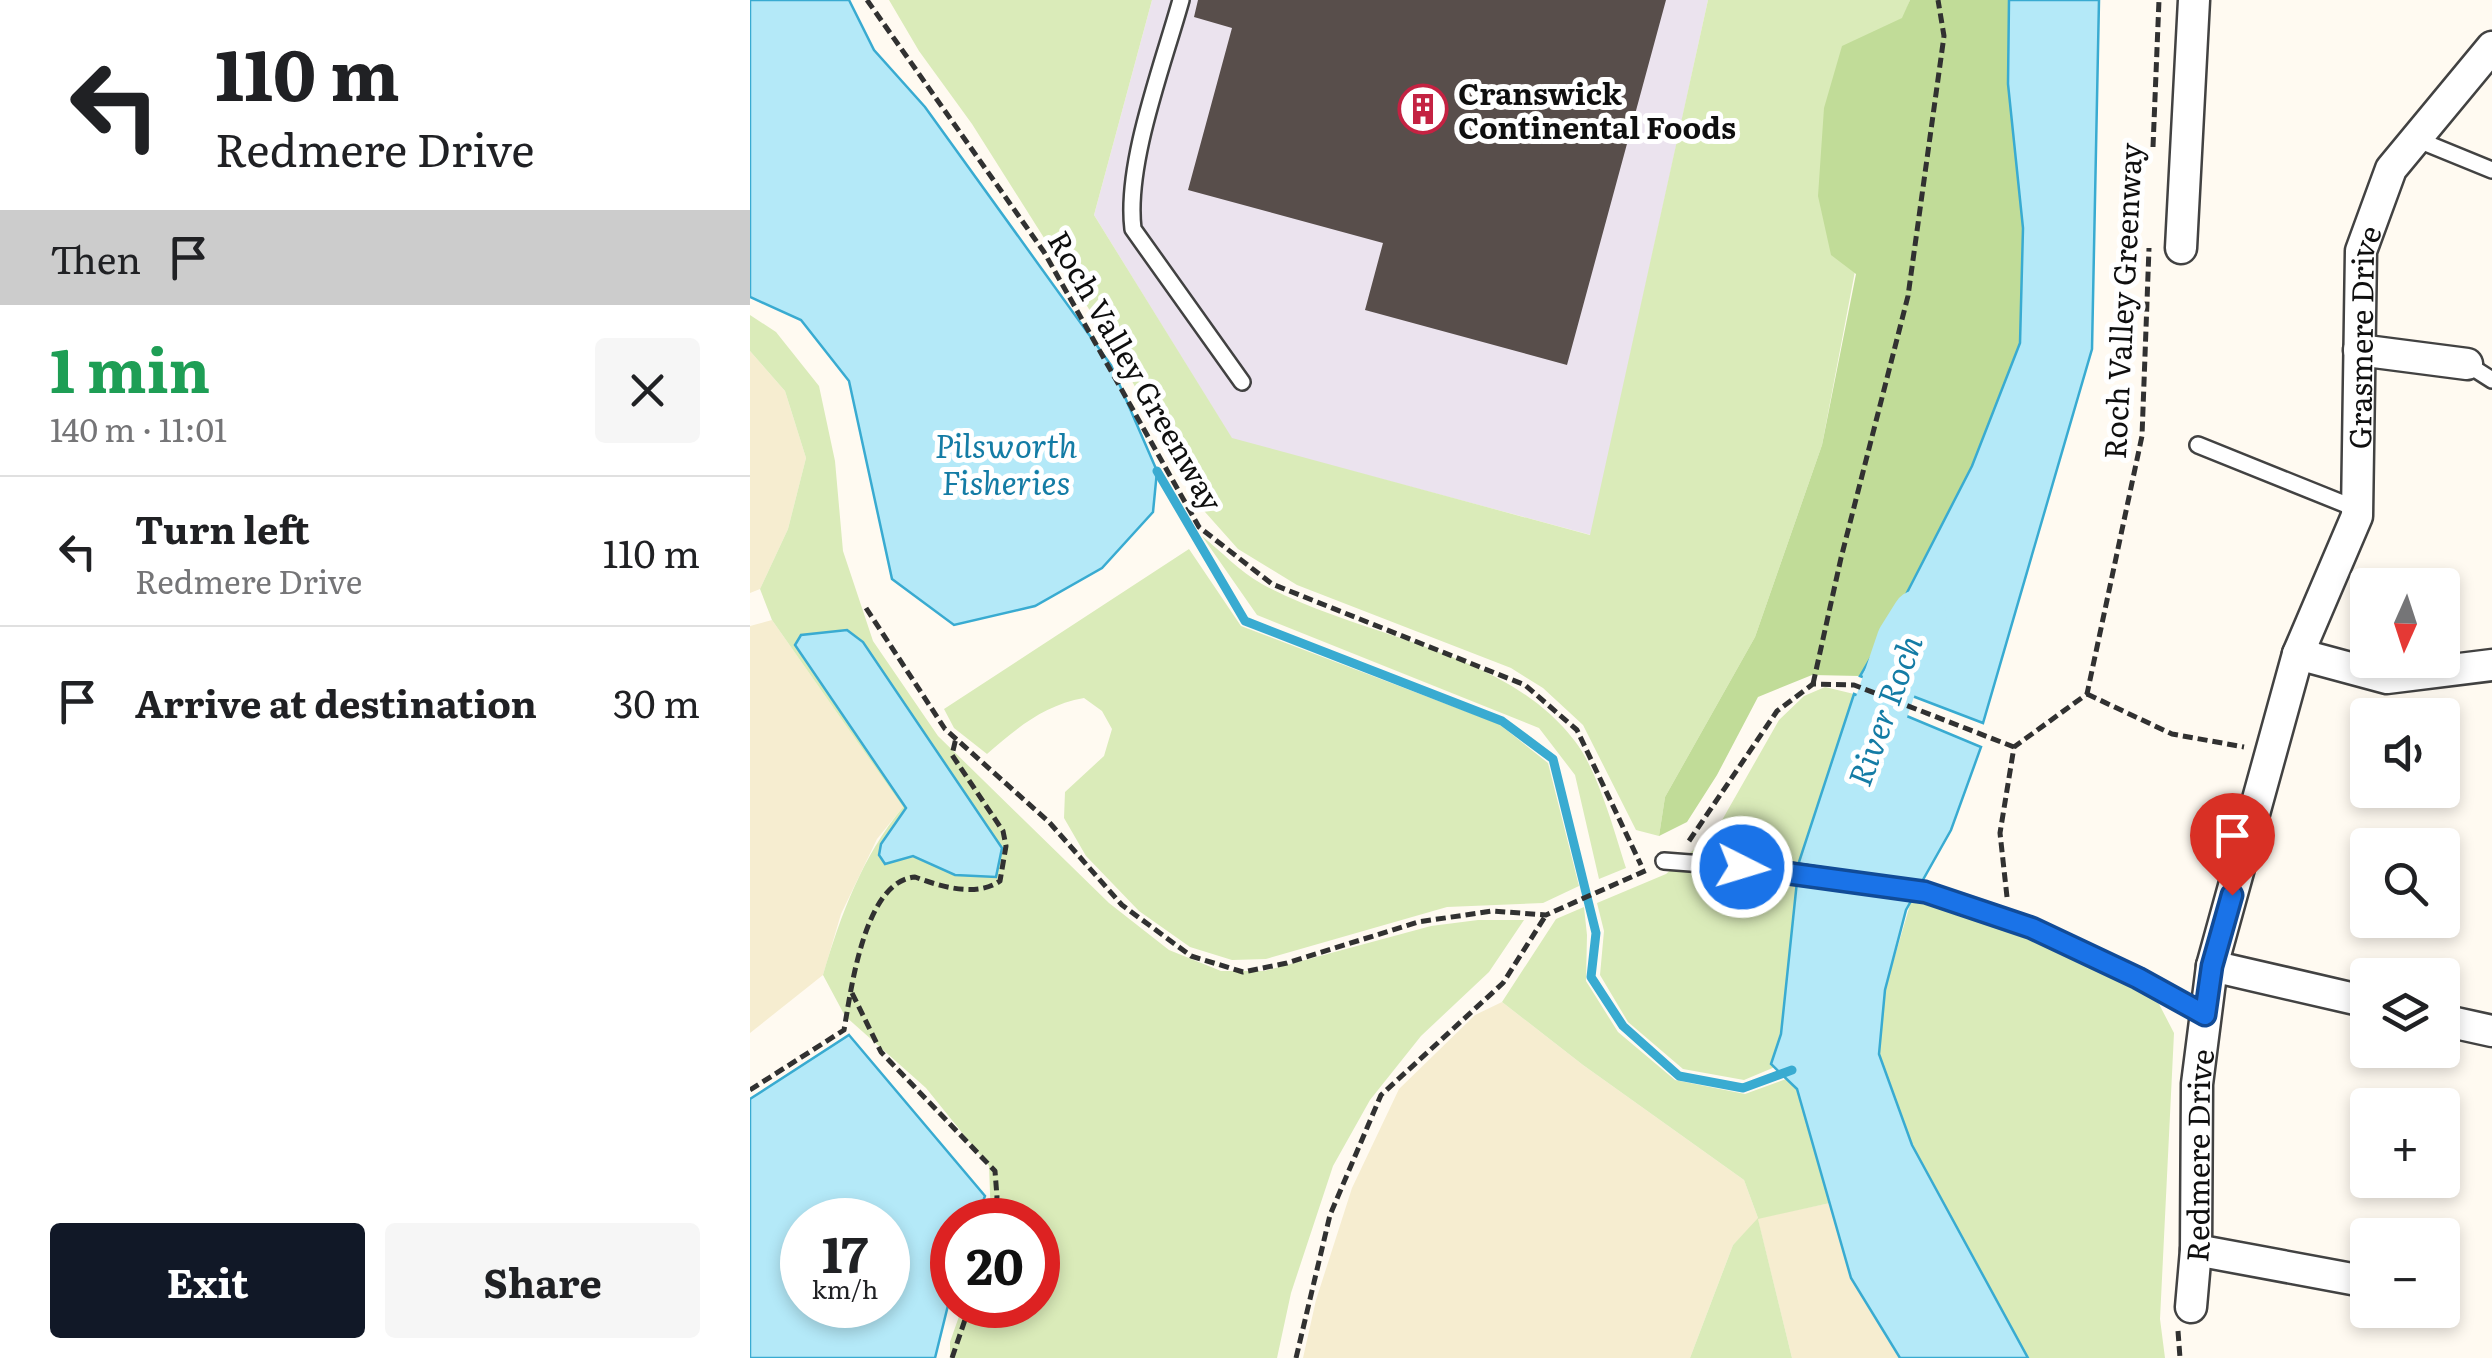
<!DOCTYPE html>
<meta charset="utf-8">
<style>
body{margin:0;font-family:Literata,serif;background:#f6f6f6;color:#202124;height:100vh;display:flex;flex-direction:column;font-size:38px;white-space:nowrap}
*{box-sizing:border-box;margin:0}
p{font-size:32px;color:#757577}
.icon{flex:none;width:55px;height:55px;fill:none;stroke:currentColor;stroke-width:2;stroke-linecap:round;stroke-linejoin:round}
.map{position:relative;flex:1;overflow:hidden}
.sheet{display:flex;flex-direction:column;background:#fff;width:750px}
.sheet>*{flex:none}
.top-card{background:#fff;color:#202124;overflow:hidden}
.needle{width:65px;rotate:183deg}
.controls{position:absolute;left:1600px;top:568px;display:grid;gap:20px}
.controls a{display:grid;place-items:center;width:110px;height:110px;border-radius:10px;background:#fff;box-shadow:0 5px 15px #0003;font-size:50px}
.speed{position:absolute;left:30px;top:1198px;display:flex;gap:20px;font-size:50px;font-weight:700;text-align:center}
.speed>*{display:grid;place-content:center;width:130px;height:130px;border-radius:50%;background:#fff;box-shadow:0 5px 15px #0003;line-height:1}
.speed small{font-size:25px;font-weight:400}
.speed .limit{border:15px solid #d22;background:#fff;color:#111}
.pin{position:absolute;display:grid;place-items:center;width:85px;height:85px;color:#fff;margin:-102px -42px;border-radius:50% 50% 50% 0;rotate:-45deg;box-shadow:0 0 10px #0007}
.pin .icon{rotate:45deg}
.me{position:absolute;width:110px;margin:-55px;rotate:95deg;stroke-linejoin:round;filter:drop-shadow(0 0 8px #0008)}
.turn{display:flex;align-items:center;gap:35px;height:210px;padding:0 50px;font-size:45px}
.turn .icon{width:130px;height:130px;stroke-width:2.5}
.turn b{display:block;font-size:70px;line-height:85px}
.then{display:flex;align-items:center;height:95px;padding:0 50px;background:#0003;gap:20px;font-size:38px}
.round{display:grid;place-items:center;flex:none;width:105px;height:105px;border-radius:10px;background:#f6f6f6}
.headline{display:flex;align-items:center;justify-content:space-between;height:170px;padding:0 50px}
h1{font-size:60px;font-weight:700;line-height:75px;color:#1e9e55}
.cta{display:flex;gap:20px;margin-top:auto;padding:20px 50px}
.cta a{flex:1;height:115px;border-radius:10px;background:#111827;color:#fff;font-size:40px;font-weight:700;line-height:115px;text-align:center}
.cta a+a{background:#f6f6f6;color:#202124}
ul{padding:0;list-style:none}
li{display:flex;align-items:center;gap:30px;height:150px;padding:0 50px;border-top:2px solid #e0e0e0}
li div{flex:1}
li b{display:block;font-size:38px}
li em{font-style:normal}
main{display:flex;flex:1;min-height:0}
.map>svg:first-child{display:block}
</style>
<main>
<section class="sheet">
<div class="top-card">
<div class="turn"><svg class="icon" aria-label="left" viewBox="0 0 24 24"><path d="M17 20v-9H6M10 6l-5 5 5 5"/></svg><div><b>110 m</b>Redmere Drive</div></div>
<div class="then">Then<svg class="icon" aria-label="arrive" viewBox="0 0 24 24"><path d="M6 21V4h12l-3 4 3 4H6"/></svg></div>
</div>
<div class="headline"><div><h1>1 min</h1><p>140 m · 11:01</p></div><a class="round"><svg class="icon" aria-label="close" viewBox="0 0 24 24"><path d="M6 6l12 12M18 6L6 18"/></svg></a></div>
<ul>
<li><svg class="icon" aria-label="left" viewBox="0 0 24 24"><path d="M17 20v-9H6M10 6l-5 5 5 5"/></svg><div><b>Turn left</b><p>Redmere Drive</p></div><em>110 m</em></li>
<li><svg class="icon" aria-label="arrive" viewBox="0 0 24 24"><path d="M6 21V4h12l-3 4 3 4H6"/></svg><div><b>Arrive at destination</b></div><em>30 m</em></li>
</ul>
<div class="cta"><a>Exit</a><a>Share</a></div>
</section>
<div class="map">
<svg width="1742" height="1358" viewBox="0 0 1742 1358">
<rect width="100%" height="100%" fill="#fffaf1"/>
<path fill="#ebe3ee" d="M402,0H958L841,535L482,439L344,215Z"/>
<g fill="#f6edd0">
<path d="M0,351L35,391L56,458L38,529L10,589L0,593Z"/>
<path d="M22,620L153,807L127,839L91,914L73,975L0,1033V626Z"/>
<path d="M752,1002L833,1065L994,1180L1008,1218L1080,1203L1101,1278L1150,1358H1042L1008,1220L983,1245L940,1358H553L566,1300L602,1188L649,1089L725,1015Z"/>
</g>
<g fill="#daebb9" fill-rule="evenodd">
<path d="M139,0H402L344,215L482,438L840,535L958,0H1160L1153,18L1072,445L1005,637L915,797L909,836L886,830L833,725L793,688L761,668L547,585L488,549L447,503L368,355L222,124L169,51Z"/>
<path d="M0,315L26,332L69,386L85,461L93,551L123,641L188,736L359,903L419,950L471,971H514L681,926L728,920H774L739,972L671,1036L620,1100L583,1166L541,1293L527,1358H200V1342L213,1305H288V1220H241L239,1166L176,1088L95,1016L73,975C91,914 112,857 153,807L22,620L10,589L38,529L56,458L35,391L0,351ZM113,642L143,689L246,877L205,875L163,856L151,860L131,844L157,808Z"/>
<path d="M452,536C471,551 490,572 512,584C610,638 753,648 824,740C848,770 864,831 876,868L849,879L825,775L789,728L507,615Z"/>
<path d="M439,549L491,626L749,724L798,763L829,886L793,903L697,907L516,959L482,960L440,947L389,911L336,856L314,818L315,792L354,756L362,729L352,711L334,698C294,705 267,728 237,754L204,728L194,709Z"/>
<path d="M1075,687L1104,694L1049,862L1031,1034L1021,1063L1025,1067L994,1080L933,1069L878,1022L850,975L854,931L847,903L916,874L967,829L1029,720L1054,696Z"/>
<path d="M1162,898L1309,950L1387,986L1409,1004L1424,1033L1410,1319L1415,1358H1278L1162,1145L1129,1054L1135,990Z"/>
<path d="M834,907L837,935L836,981L868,1032L925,1080L995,1094L1036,1079L1047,1089L1080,1203L1008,1219L1042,1358H940L983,1245L1008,1218L994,1180L833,1065L752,1002L806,919Z"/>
</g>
<path fill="#c1dc98" d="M1160,0H1259L1258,84L1273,228L1270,343L1222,466L1144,618L1110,676L1062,675L1008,697L967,775L937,822L909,836L915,797L1005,637L1072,445L1106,274L1081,255L1068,196L1074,108L1092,46L1152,18Z"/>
<g fill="#b4e9f8" stroke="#39abd1" stroke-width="2.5" fill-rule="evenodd">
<path d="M0,0H99L124,50L175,107L361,365L407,471L403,512L352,568L285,606L204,625L142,579L99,381L51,320L0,297Z"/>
<path d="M1259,0H1349L1342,349L1233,723L1110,676L1144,618L1222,466L1270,343L1273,228L1258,84Z"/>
<path d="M97,630L113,642L252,848L246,877L205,875L163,856L135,864L129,855L131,844L156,808L45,645L51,635Z"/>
<path d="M1104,694L1231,747L1201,830L1156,910L1135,990L1129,1054L1162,1145L1278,1358H1150L1101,1278L1047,1089L1021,1064L1031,1034L1049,862Z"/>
<path d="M99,1035L235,1196L226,1220H202V1289L185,1358H0V1099ZM138,1220V1305H52V1220Z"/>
</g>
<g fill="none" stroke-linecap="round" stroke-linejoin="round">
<path stroke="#39abd1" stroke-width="9" d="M407,471L495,621L752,721L803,759L846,933L841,977L873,1026L929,1076L993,1088L1042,1070"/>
<path stroke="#b4e9f8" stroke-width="55" d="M1107,779L1154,641L1169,617"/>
</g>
<path fill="#584e4b" d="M448,0H916L817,365L615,310L633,243L438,190L482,28L444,17Z"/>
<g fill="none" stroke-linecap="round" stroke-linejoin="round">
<g stroke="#424242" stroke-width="20">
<g id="service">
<path d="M431,0C413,65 375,164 383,229L492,382"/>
<path d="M1666,139L1742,170"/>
<path d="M1717,364L1742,380"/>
<path d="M1448,445L1607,509"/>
<path d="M914,861L1032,870L1175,892L1282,928L1388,978L1455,1015"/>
</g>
</g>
<g stroke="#424242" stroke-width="35">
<g id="minor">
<path d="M1431,248L1444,0"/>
<path d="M1609,350L1717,364"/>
<path d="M1548,654L1637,678L1742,665"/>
<path d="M1462,966L1618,1002"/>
<path d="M1692,1020L1742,1031"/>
<path d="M1446,1250L1618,1282"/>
<path id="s1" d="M1441,1307L1446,1250L1447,1084L1462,966L1548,654L1607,516L1611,251L1641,169L1742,47"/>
</g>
</g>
<g stroke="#313131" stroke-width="5" stroke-dasharray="10 5" stroke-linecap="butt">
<path d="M117,0L294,252L449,527L522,584L775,685L827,730L891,865"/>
<path d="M1403,147L1409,0"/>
<path d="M116,608L195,729L299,822L372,905L441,956L493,972L537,963L668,922L742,911L796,915L897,870"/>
<path d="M1063,684L1091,558L1158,296L1194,36L1188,0"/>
<path d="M1337,694L1422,734L1494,747"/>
<path d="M939,841L1027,711L1063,684L1104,685L1264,747"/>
<path d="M1257,897L1250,833L1264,747L1337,694L1392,436L1399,248"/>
<path d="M102,993L131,1052L245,1171L247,1197L243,1220"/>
<path d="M0,1090L94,1030C101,991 114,881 165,877C189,886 226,898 250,881L256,846L253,831L202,755L206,738"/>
<path d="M1428,1331L1430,1358"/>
<path d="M202,1358L220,1305"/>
<path d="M546,1358L580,1215L631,1095L753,983L796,915"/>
</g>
<use href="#service" stroke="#fff" stroke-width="15"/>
<use href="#minor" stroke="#fff" stroke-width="30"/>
</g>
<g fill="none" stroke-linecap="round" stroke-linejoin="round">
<g stroke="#114b97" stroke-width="25">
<path id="route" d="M992,867L1175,892L1282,928L1388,978L1455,1015L1462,966L1482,895"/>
</g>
<use href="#route" stroke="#1a73e8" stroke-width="18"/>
</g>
<defs>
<g id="building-ring" transform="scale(2.5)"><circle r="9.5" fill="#fff" stroke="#c42242" stroke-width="1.5"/><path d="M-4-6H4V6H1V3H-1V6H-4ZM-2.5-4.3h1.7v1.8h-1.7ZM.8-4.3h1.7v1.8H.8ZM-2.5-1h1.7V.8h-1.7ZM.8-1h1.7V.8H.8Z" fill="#c42242"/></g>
</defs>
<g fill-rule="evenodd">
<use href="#building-ring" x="673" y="109"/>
</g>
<g text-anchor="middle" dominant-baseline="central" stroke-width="10" stroke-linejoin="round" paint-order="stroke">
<g font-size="30" font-weight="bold" fill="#0f0f0f" stroke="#fff" text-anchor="start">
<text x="708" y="92">Cranswick<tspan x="708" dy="34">Continental Foods</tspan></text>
</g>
<g font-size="30" fill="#0f0f0f" stroke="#fff">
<text transform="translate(1371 301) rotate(-87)">Roch Valley Greenway</text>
<text stroke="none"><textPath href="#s1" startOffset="995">Grasmere Drive</textPath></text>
<text transform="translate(387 370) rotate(60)">Roch Valley Greenway</text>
<text stroke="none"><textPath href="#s1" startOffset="152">Redmere Drive</textPath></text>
</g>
<g font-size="32" font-style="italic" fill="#147ca5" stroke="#fff">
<text x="256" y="444">Pilsworth<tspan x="256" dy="37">Fisheries</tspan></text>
<text transform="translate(1133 710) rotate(-70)">River Roch</text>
</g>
</g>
</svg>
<div class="controls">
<a><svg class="needle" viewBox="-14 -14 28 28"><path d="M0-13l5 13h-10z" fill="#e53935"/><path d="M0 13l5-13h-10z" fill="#757577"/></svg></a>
<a><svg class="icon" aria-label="sound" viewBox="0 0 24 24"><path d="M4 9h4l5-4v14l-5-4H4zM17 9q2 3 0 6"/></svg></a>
<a><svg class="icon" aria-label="search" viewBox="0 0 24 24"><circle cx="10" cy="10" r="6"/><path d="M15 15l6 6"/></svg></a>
<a><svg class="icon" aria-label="layers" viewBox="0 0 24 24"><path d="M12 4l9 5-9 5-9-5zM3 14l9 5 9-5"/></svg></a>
<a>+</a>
<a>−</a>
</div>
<div class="speed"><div>17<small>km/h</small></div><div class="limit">20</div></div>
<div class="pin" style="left:1482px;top:895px;background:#d93025"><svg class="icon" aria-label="arrive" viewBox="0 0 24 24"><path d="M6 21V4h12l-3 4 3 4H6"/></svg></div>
<svg class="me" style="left:992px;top:867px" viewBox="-20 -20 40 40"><circle r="17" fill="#1a73e8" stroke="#fff" stroke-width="3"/><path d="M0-11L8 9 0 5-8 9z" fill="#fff"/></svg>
</div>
</main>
